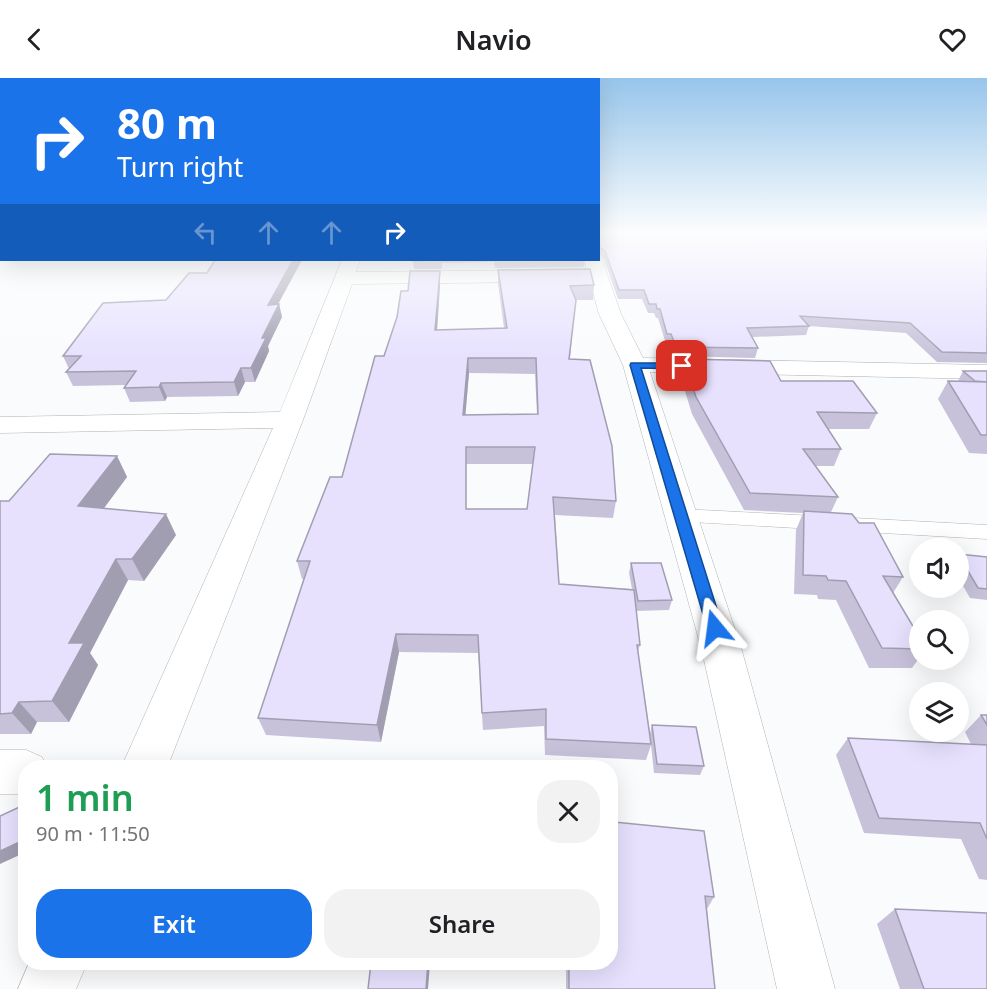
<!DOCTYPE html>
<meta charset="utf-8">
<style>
body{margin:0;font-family:"Noto Sans",sans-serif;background:#f2f2f2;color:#202124;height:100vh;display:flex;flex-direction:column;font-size:22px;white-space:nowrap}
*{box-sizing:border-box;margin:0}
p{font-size:20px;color:#757577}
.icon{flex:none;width:33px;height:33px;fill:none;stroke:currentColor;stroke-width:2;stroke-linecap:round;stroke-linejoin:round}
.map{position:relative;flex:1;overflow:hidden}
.side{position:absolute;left:18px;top:682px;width:600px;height:210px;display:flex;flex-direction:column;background:#fff;border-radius:24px;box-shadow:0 6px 24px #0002}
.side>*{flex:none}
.banner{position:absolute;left:0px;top:0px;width:600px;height:183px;box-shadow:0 6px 24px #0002;background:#1a73e8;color:#fff;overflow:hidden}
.buttons{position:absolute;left:909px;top:460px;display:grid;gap:12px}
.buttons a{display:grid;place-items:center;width:60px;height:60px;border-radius:50%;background:#fff;box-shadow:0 6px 24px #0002;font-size:30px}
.pin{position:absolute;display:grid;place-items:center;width:51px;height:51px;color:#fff;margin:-26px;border-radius:12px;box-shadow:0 3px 9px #0006}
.me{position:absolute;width:66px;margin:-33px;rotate:344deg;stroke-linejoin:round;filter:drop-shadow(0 0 4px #0008)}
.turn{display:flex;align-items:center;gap:21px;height:126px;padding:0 18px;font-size:27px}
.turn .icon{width:78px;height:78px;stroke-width:2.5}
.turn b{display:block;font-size:42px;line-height:51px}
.lanes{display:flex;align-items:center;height:57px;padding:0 18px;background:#0003;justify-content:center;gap:30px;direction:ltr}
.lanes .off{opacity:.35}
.round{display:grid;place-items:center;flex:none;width:63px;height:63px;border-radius:24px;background:#f2f2f2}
.summary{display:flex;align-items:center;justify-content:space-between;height:102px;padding:0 18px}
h1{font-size:36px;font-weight:600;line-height:45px;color:#1e9e55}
.primary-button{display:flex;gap:12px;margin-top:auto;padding:12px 18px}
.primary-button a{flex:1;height:69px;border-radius:24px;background:#1a73e8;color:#fff;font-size:24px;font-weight:600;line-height:69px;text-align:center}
.primary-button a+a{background:#f2f2f2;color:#202124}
header{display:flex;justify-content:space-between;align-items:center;height:78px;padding:0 18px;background:#fff;font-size:27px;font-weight:600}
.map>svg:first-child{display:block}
</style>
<header><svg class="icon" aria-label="back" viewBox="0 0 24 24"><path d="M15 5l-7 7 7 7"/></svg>Navio<svg class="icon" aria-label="heart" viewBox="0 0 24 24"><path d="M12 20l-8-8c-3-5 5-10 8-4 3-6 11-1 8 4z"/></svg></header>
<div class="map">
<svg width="987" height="911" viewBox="0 0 987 911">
<rect width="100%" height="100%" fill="#f9fbfd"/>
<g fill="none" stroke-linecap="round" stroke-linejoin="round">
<g stroke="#b1b3b6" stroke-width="1">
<path id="service" d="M682,431L987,447V461L675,443L672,438L675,433Z"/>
</g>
<g stroke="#b1b3b6" stroke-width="1">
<g id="minor">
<path d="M598,178L602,182L621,236L643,280L987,287V301L650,294L742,573L835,911H777L702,573L623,287L599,236L584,182H598Z"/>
<path d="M342,182H360L356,194L544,192L551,194L554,198L551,202L544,204L352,206L303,342L167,690H121L273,350L0,355V339L280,334Z"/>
<path d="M0,672H26L42,679L47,690H26V716H0Z"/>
<path d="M29,885H87L76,911H18Z"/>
</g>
</g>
<use href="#service" fill="#fff" fill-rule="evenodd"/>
<use href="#minor" fill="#fff" fill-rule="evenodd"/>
</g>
<g fill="#c7c2da" fill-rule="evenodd">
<path d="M987,154V285L937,284L906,255L809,248L806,257L752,259L758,270L755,280L674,278L669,266H666L658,240H656L654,235H648L642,221H618L604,181L598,176V155Z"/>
<path d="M215,182H302L278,226H279L282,239L268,268L269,273L255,304H245L238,318L167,319L165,323L130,324L124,310L126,307L73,308L66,294L69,291L63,278L166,222L207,195Z"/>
<path d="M413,182H585L584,189L495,190L494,184L442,185V191H414Z"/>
<path d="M498,192L594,207L593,222H575L570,281L616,423L613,440L555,437L559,506L632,511L629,495L631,485L672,522L669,532L636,533L640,567L638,573L650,655L652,647L704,688L700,697L654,695L651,667L646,682L545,677L544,648L483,652L478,575L399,574L381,664L266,657L258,640L304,501H302L297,483L342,399L408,213L440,193V207L437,252L504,250L498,206ZM469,295L535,296L537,337H465ZM466,386H533L527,431H466Z"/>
<path d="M683,281L781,303L877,335L869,351H828L841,371L834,388H816L838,419L831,434L859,445L903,499L893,515L920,560V579L912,590H869L836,522L818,521L817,517L794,516L796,452L803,435L744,432L692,336L680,297Z"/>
<path d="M963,293H987V376L969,375L938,321L948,303H959H958Z"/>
<path d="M117,378L127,399L104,430L176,457L144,503L128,502L90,575L98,587L69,644H37L31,656H0V423H9Z"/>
<path d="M958,476L987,479V522L970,520L958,499Z"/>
<path d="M981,637H987V802L979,801L961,761L864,755L836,677L848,660L971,666L965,654Z"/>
<path d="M614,744L714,819L707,831L715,911H566V885H610L612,859L610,747L613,748Z"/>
<path d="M895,831L987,911H900L877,846Z"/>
</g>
<g fill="#a29eb2">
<path d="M293,182H302L271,239L268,227Z"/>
<path d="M440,193V207L436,267L435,252Z"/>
<path d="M279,226L282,239L268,268L269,273L255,304L251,290L262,260Z"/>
<path d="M468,280L469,295L464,354L463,337Z"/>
<path d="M241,290L245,304L238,318L234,304Z"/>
<path d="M161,305L167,319L165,323L159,309Z"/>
<path d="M117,378L127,399L90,449L78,428Z"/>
<path d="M166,436L176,457L144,503L132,481Z"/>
<path d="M116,481L128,502L90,575L98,587L69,644L52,623L69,565Z"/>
<path d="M396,556L399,574L381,664L377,647Z"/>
<path d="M19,624L37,644L31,656L12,635Z"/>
<path d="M26,761V774L0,786V773Z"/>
<path d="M428,885H430L428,911H426Z"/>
</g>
<g fill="#e7e1fe" stroke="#a29eb2" stroke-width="1.5" fill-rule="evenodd">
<path d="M622,154H987V275L942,274L910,245L800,238L809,248L747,250L758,270L676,269L671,256H667L660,231H657L656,226H649L644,212H619L605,173L598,168V155Z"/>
<path d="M215,182H293L268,227L279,226L262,260H266L251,290H241L234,304L161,305L159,309L124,310L136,293L66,294L81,278H63L103,225L166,222L189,195H207Z"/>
<path d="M413,182H441L413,183Z"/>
<path d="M590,191L594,207L570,208L576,222L569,281L590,282L612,368L616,423L553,419L559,506L634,512L640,567H637L651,666L546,661V631L482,635L478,557L396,556L377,647L258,640L310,483H297L330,399H342L375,278H384L397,239L401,213H408L410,193H440L435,252L507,250L498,192ZM468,280H536L538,336L463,337ZM466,369H535L527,431H466Z"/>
<path d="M683,281L770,283L781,303H853L877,335L817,334L841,371H803L838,419L750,415L696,319Z"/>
<path d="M963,293H987V304L975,303Z"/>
<path d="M948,303L987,304V357H981Z"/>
<path d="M50,376L117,378L78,428L166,436L132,481H116L69,565H84L52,623L19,624L12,635L0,636V423H9Z"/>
<path d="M804,433L852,436L859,445H874L903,499L883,498L920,560V571L882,570L846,503L828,502L826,498L803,497Z"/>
<path d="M958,476L987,479V511L978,510Z"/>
<path d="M631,485H661L672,522L638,523Z"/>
<path d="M981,637H987V647Z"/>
<path d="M652,647L696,649L704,688L657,686Z"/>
<path d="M848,660L987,667V761L980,745L879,740Z"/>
<path d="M26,726V761L0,773V738Z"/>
<path d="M614,744L704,753L714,819L705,818L715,911H569V885H610V859L617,860L615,789H610V747L614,748Z"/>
<path d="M895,831L987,835V911H924Z"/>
<path d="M371,885H428L426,911H368Z"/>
</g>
<linearGradient id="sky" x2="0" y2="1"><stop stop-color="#97c5eb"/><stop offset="0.55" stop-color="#fcfdfe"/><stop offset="1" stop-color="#fcfdfe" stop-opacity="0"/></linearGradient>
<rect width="987" height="281" fill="url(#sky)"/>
<path fill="#1a73e8" stroke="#114b97" stroke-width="1.5" d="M631,285H682L687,288L682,291L641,290L723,550L720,555L715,556L709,555L707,550L630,287Z"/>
</svg>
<div class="buttons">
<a><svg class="icon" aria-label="sound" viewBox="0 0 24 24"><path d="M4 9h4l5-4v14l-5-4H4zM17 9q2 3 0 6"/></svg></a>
<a><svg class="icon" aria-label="search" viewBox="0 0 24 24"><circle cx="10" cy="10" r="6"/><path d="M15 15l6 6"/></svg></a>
<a><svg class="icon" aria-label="layers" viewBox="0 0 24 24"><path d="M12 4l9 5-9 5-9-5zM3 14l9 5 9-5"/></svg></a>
</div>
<div class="pin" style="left:682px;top:288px;background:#d93025"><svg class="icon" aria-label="arrive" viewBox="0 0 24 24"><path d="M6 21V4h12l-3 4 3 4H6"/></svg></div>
<svg class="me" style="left:715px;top:550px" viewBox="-20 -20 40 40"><path d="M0-17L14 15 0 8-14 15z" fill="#1a73e8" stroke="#fff" stroke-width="4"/></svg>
<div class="banner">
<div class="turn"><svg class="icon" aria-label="right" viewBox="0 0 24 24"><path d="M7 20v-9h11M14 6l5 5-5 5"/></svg><div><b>80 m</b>Turn right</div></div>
<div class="lanes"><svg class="icon off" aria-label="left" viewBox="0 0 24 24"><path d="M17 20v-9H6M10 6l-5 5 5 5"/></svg><svg class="icon off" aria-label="ahead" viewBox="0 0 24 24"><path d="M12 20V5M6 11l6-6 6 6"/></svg><svg class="icon off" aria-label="ahead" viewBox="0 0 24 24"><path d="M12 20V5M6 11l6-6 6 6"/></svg><svg class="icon" aria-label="right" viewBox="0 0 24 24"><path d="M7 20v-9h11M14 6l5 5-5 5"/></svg></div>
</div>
<section class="side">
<div class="summary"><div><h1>1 min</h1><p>90 m · 11:50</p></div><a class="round"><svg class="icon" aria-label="close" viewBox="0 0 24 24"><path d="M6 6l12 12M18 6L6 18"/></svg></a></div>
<div class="primary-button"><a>Exit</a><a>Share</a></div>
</section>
</div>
